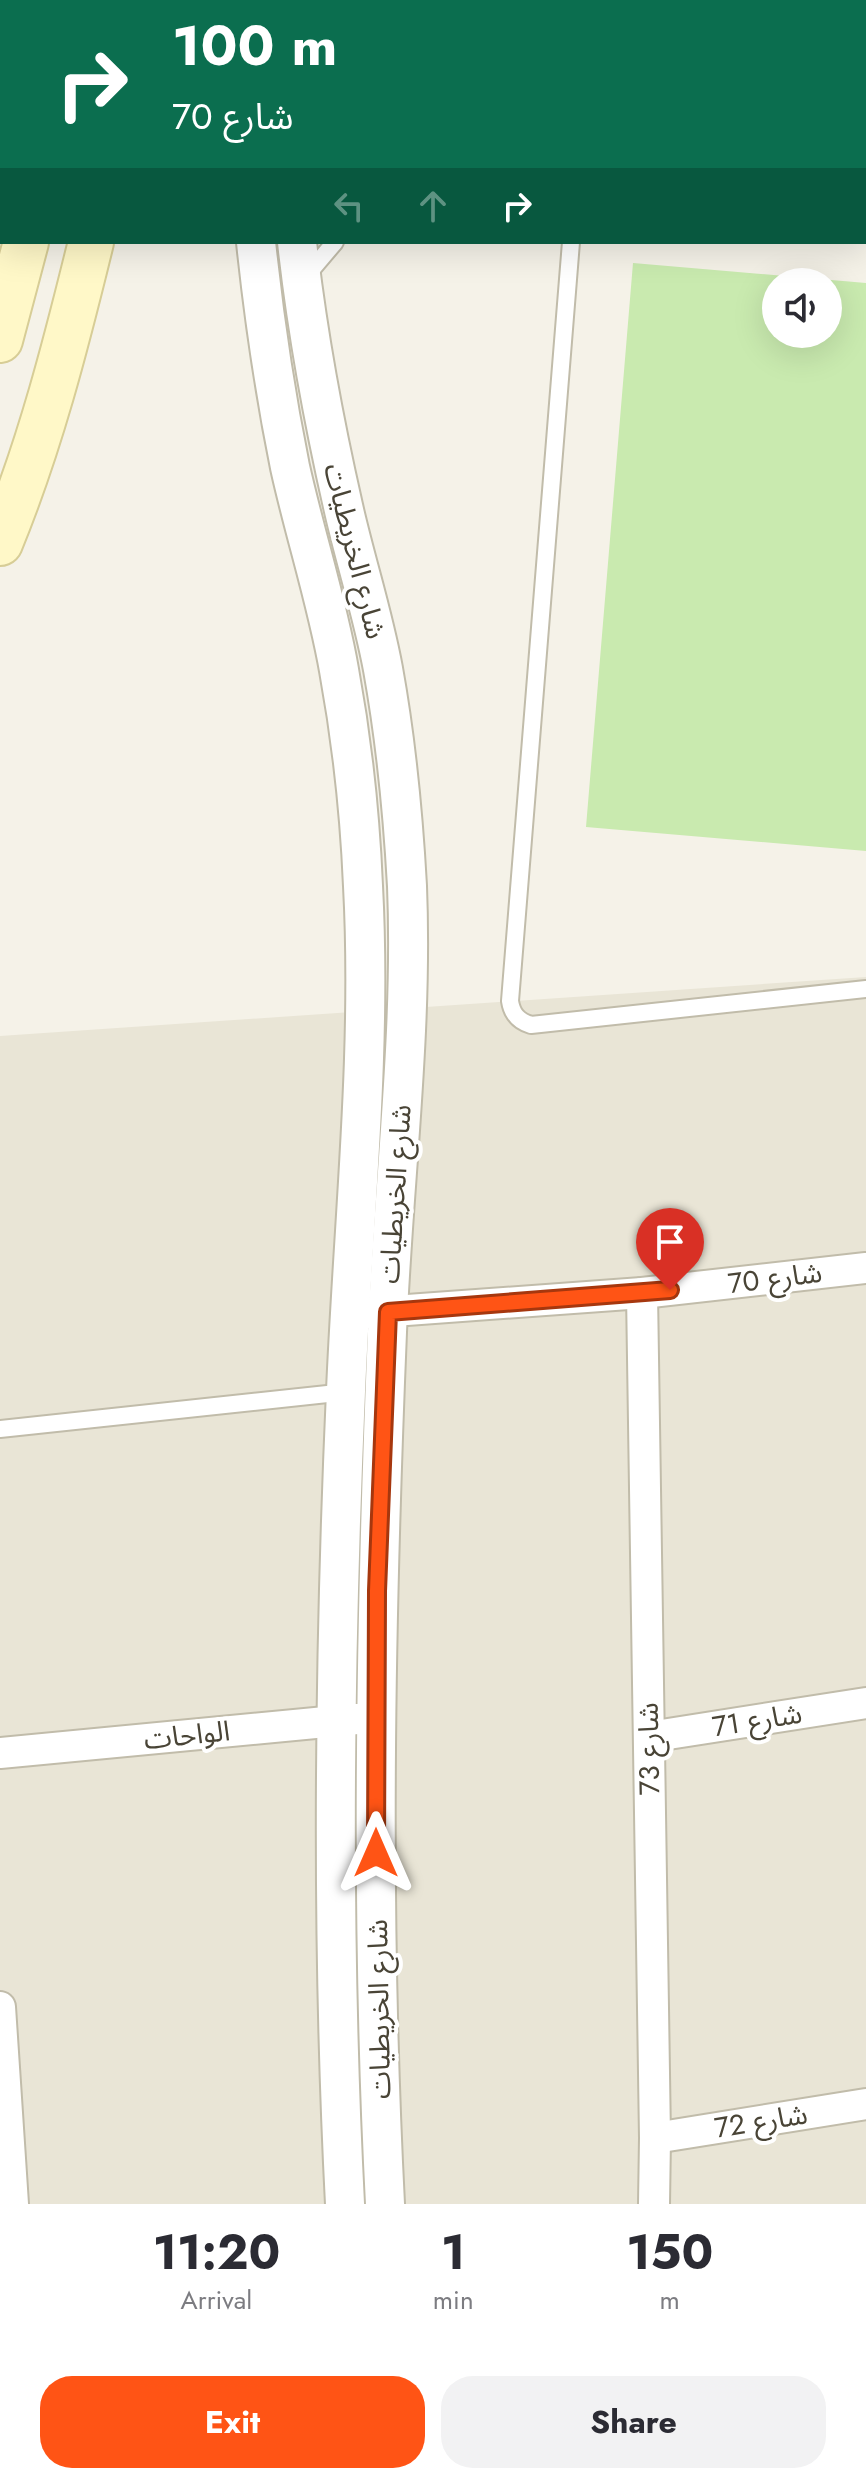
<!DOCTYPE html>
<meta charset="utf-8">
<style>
body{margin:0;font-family:Jost,"Noto Sans Arabic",sans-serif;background:#f2f2f3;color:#2b2b33;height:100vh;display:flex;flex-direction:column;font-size:30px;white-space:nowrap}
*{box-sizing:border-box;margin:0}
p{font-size:26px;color:#7c7c81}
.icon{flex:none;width:44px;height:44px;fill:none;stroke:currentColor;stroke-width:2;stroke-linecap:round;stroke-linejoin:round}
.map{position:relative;height:2204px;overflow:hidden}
.side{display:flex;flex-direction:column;background:#fff;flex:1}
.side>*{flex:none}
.banner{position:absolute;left:0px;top:0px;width:866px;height:244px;box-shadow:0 8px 32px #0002;background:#0b6e4f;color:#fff;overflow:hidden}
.buttons{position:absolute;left:762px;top:268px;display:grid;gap:16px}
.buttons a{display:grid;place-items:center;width:80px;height:80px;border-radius:50%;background:#fff;box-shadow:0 8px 32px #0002;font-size:40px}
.pin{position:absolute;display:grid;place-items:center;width:68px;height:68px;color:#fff;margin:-82px -34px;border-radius:50% 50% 50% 0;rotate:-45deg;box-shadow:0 0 8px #0007}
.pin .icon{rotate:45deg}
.me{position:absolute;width:88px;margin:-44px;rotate:0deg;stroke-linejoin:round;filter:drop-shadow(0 0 6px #0008)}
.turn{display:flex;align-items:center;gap:28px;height:168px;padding:0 40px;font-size:36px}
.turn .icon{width:104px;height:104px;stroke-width:2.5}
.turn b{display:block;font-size:56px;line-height:68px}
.lanes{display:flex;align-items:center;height:76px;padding:0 40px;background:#0003;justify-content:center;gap:40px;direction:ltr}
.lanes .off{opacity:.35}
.eta{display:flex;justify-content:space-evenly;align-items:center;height:136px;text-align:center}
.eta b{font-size:48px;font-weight:700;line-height:56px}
.primary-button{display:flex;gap:16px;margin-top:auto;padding:16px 40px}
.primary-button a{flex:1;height:92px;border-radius:32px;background:#ff5415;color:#fff;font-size:32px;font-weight:700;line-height:92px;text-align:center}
.primary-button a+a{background:#f2f2f3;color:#2b2b33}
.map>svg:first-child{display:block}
</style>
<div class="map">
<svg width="866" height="2204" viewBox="0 0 866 2204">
<rect width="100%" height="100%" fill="#f5f2e8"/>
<path fill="#e9e5d6" d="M866,977V2204H0V1036Z"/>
<path fill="#c9eaaf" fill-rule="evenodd" d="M633,263L866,283V851L586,827ZM776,282H828V334H776Z"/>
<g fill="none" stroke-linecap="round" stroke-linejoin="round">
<g stroke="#c1bcaa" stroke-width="20">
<g id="service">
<path d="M864,227H866"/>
<path d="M571,242L510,1001C512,1014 518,1021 531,1025L866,989"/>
<path d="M307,275L335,242"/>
<path d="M0,1429L346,1392"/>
</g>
</g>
<g stroke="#c1bcaa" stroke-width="34">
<g id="minor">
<path d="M642,1293L655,2138L654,2204"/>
<path d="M366,1313L642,1293L866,1268"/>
<path d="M649,1737L866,1703"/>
<path d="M0,1753L357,1719"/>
<path d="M0,2007L13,2204"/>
<path d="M655,2138L866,2104"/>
</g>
</g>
<g stroke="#c1bcaa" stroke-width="42">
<g id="tertiary">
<path d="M248,0V2"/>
<path d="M288,2V0"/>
<path d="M256,242C264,318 275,393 290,467C305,535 327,601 339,670C352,741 360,814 363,886C372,1054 353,1224 346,1391C334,1662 331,1933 345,2204"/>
<path d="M297,242C307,331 323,418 343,506C355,560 373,614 383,669C396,741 403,813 407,886C413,1035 393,1183 387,1332C375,1622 370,1913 385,2204"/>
</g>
</g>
<g stroke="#d7cd96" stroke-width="48">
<g id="secondary">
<path d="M64,2V0"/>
<path d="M125,2V0"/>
<path d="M0,340L26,242"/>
<path d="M0,543C40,446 66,344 91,242"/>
</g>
</g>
<g stroke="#e9d062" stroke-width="48">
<g id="primary">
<path d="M536,2L551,0"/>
<path d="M759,2L765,0"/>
<path d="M0,74H2"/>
<path d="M0,131L2,130"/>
</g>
</g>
<g stroke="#e4b833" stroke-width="48">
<path id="motorway" d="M0,161L2,160"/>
</g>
<g stroke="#c3ba9b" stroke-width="5" stroke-dasharray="4 4" stroke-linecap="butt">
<path d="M338,2V0"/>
<path d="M864,32H866"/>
</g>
<use href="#service" stroke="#fff" stroke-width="16"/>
<use href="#minor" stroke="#fff" stroke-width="30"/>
<use href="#tertiary" stroke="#fff" stroke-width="38"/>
<use href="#secondary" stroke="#fff8c8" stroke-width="44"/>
<use href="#primary" stroke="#ffee97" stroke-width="44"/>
<use href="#motorway" stroke="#ffdf69" stroke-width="44"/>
</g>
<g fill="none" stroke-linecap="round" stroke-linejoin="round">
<g stroke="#a6370e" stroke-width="20">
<path id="route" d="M376,1853L377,1591L388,1312L670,1290"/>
</g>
<use href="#route" stroke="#ff5415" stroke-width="14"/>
</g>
<g text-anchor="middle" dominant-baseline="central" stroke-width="8" stroke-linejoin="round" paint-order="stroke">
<g font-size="28" fill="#494436" stroke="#fff">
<text transform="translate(355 551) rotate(76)">شارع الخريطيات</text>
<text transform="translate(395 1194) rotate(-86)">شارع الخريطيات</text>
<text transform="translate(775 1278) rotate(-7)">شارع 70</text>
<text transform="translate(757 1720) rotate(-9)">شارع 71</text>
<text transform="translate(187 1735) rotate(-6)">الواحات</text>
<text transform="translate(649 1749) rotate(-91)">شارع 73</text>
<text transform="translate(379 2009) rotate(-91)">شارع الخريطيات</text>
<text transform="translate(761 2121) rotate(-9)">شارع 72</text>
</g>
</g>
</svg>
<div class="buttons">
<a><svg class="icon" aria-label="sound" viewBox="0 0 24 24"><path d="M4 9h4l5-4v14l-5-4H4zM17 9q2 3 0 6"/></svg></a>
</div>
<div class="pin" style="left:670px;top:1290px;background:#d93025"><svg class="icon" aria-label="arrive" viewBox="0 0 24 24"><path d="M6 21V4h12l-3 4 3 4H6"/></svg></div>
<svg class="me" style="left:376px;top:1853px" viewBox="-20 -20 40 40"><path d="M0-17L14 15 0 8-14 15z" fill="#ff5415" stroke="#fff" stroke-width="4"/></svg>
<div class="banner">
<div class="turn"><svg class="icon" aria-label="right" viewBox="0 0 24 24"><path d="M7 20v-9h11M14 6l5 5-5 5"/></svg><div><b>100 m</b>شارع 70</div></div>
<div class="lanes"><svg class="icon off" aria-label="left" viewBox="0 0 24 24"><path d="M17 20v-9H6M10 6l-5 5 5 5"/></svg><svg class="icon off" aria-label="ahead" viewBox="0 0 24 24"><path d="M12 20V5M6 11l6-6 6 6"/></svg><svg class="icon" aria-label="right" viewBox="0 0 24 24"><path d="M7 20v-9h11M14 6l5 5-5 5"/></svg></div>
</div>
</div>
<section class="side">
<div class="eta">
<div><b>11:20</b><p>Arrival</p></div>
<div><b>1</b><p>min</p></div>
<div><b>150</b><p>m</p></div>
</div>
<div class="primary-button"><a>Exit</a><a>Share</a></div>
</section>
